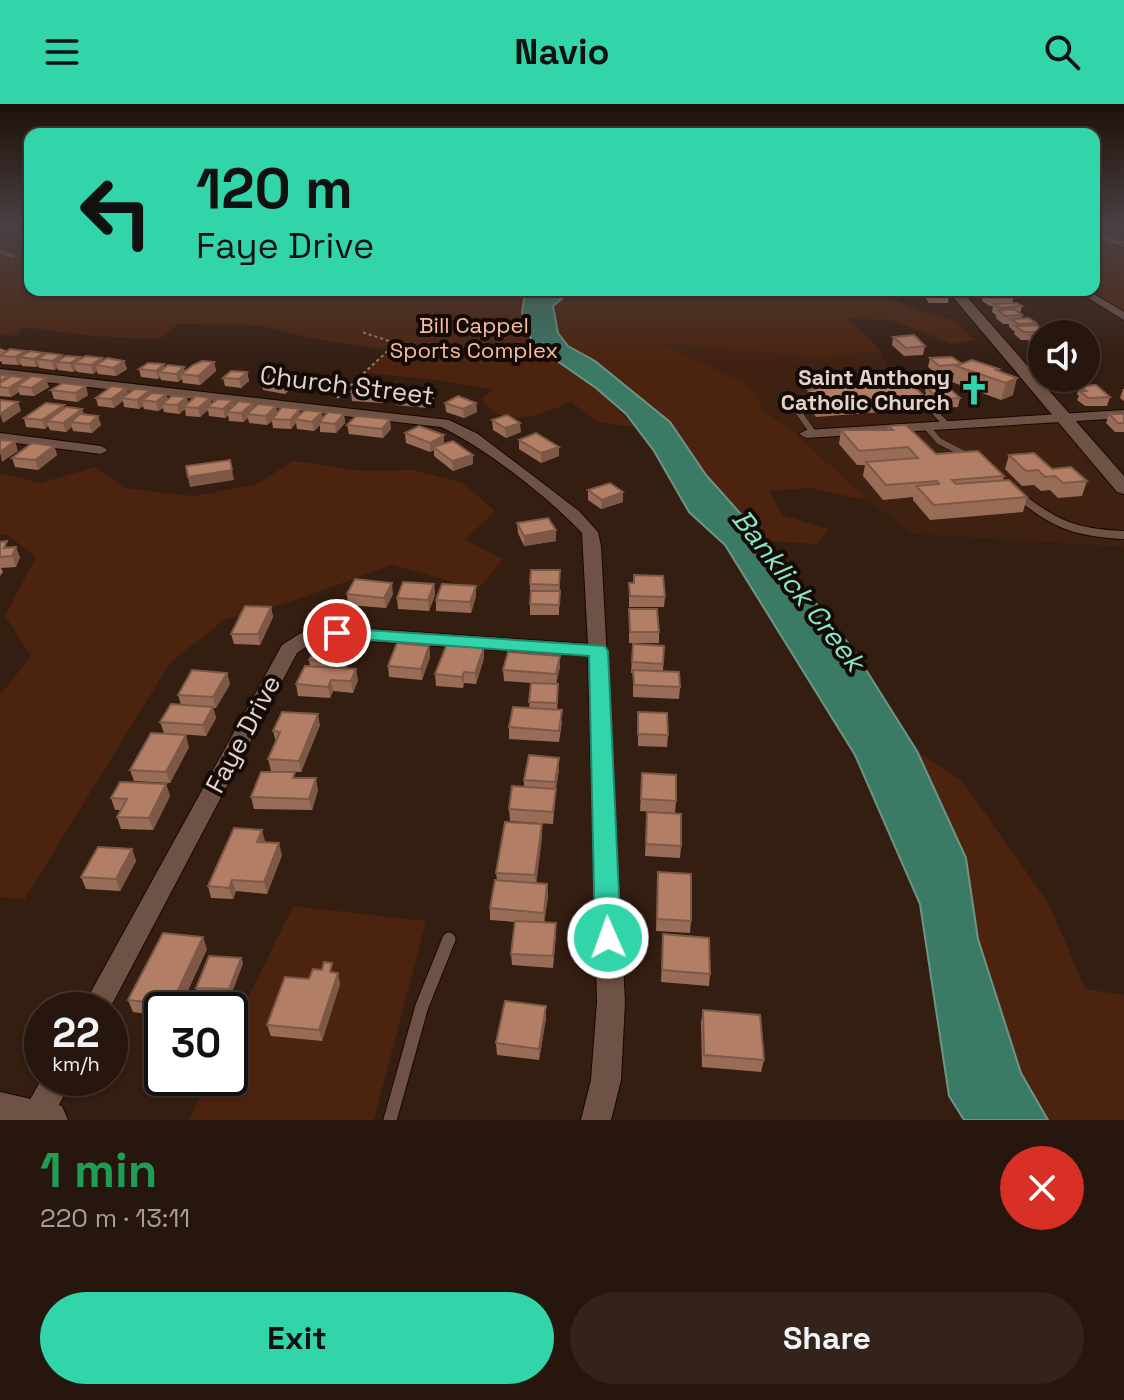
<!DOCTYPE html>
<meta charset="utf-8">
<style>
body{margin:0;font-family:"Space Grotesk",sans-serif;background:#33231b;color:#f1f3f6;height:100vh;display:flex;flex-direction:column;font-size:30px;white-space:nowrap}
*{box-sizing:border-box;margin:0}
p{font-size:26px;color:#a49f9d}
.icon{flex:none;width:44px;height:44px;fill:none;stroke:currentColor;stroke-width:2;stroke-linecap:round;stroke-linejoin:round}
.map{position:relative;height:1016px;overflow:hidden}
.drawer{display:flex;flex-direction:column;background:#27160d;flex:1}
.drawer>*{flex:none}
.banner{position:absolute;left:24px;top:24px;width:1076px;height:168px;border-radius:16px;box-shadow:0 2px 6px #0004,0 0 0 2px #43352e;background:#32d4a9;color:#111;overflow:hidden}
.buttons{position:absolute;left:1028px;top:216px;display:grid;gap:16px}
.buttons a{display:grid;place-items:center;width:72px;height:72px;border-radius:50%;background:#27160d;box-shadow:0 2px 6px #0004,0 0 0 2px #43352e;font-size:40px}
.speed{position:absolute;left:24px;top:888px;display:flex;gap:16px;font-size:40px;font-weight:700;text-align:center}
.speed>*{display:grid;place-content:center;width:104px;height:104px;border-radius:50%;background:#27160d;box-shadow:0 2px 6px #0004,0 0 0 2px #43352e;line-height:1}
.speed small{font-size:20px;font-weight:400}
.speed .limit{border:4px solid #111;border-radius:12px;background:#fff;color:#111}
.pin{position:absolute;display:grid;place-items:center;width:68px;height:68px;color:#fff;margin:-34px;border:4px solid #fff;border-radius:50%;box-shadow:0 2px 8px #0007}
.me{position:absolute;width:88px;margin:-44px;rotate:358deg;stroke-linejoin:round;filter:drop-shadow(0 0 6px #0008)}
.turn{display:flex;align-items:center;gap:28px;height:168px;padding:0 40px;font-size:36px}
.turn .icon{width:104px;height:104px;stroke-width:2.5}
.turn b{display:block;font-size:56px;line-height:68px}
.round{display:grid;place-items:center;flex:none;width:84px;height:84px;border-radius:42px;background:#33231b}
.head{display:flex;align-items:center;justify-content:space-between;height:136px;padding:0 40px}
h1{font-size:48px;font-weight:700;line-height:60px;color:#1e9e55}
.action{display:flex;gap:16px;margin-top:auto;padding:16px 40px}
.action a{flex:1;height:92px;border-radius:48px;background:#32d4a9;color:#111;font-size:32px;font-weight:700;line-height:92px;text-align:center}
.action a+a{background:#33231b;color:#f1f3f6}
header{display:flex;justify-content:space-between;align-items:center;height:104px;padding:0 40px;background:#32d4a9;color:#111;font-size:36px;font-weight:700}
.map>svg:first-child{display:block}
</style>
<header><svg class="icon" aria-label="menu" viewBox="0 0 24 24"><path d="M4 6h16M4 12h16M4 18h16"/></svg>Navio<svg class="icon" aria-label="search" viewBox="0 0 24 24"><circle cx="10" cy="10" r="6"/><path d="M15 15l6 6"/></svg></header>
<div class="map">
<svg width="1124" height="1016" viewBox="0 0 1124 1016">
<rect width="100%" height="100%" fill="#341d11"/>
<path fill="#3f2112" d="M657,239L819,253L881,247L885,257L940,321L1062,312L1124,384V443L913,430L869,397L796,330L765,308L747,281Z"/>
<g fill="#4c230e">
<path d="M0,121H30V186H541L533,240L596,284L635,323L598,318L571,298C541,310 505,328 481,295L493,286L438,276L364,269L389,246L310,234L259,221L178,220L159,235L93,232L22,223L17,232L0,230Z"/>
<path d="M1094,121H1124V213L1080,186H1094Z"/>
<path d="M583,186H878L917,207L953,216L975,236L952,240L892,216L848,215L881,247L819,253L660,239L748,281L765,308L796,330L869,397L810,384L769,387L782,411L829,425L817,440L765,437L706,371L670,318L595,257L568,242L558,229L553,202L564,193Z"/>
<path d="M293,357L363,367L414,366L463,379L495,407L465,436L503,455L478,485L392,461L293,497L224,516L170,559L24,796L0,793V591L31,552L5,512L36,453L6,430L0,431V369L40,379L95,363L125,384L194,392L257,380Z"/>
<path d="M917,647L962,677L1049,800L1085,885L1124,891V1016H1048L1021,969L978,835L966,754Z"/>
<path d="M293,802L426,817L374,1016H189L209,974H230V931Z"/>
</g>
<path fill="#3b7a65" stroke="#6d9584" stroke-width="2" d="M539,186H583L564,193L553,202L558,229L568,242L595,257L670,318L706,371L765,437L853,545L917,647L966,754L978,835L1021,969L1048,1016H964L949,992L920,800L855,651L725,441L689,408L654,347L626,310L596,284L533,240L522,209L524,195Z"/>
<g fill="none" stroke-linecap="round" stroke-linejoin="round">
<g stroke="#1b0600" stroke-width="6">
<path id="service-far3" d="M0,148L13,152"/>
</g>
<g stroke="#1b0600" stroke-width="7">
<g id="service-far2">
<path d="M915,288L946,320"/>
<path d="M787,292L814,330"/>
<path d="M926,322L939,337L970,353"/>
</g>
</g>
<g stroke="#1b0600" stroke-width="10">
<path id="service-far1" d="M1016,389C1053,420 1075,429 1124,431"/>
</g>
<g stroke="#1b0600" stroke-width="15">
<path id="service" d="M390,1016L422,902L449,835"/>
</g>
<g stroke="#1b0600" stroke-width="2">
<g id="minor">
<path d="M1094,127L1124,137V143L1094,133Z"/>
<path d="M1075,186H1087L1124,208V216Z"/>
<path d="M0,265L449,316L478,330L579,407L598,428L601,442L625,898L621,976L611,1016H581L591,976L597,898L588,552L337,535L313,538L297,549L109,906H81L282,541L301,529L337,523L588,540L582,429C547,392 487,345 441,323L0,273Z"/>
<path d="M1124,306V314L806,334L799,330L806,326Z"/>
<path d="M0,329L101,342L108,346L101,350L0,337Z"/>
<path d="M42,974H73L51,1016H23L26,1003Z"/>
</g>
</g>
<g stroke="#1b0600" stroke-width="2">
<path id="tertiary" d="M947,186H961L1124,372V390L1117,388Z"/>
</g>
<g stroke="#1b0600" stroke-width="2">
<path id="secondary" d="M0,988L62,1002L68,1016H0Z"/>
</g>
<path stroke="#948177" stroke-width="2" stroke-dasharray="3 3" stroke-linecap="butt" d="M337,294L393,242L392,238L362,228"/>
<use href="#service-far3" stroke="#6e5245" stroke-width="5"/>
<use href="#service-far2" stroke="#6e5245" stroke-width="6"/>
<use href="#service-far1" stroke="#6e5245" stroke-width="8"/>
<use href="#service" stroke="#6e5245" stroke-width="13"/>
<use href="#minor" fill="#6e5245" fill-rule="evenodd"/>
<use href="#tertiary" fill="#6e5245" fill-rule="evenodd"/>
<use href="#secondary" fill="#6e5245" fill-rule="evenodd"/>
</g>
<g fill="#996c58">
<path d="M922,186H943L949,191L948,199H929L921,187Z"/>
<path d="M979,186H999L998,188L1014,193L1012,199L1022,202L1020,210L1022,211V214L1036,219L1035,221L1044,228V230H1042V246H1035L1028,239L1029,236H1021L1014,230L1015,228L1009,223V220H1003L996,214V211L992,208L993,202H990L982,197L984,189H985H983Z"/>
<path d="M893,233L925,242L923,251L904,252L892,241Z"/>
<path d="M0,244L7,247L62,251V254L80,253V256L103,257H124L127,265L116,272L98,270L97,267L93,270L77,268L76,266L73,268L58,266V264L54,266L39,264V262L36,263L22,262L21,260L18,261L2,260V257L0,258Z"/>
<path d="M930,254L999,267L1013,291L1001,296L952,278L954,269L937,270L928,263Z"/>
<path d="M214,258L216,267L200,281L183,279L182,275L178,278L161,276L160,273L158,275L141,273L139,265L165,263L185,267Z"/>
<path d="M1086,266L1091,270L1088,279H1065L1061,274H1086Z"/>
<path d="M247,268L249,277L241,284L225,282L223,274Z"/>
<path d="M0,271L9,272V274L26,276L49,283L34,292L20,291L19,288L11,293L0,292Z"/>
<path d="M261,278L294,282L285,290L263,286Z"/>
<path d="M927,278L960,294L958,303L937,304L925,292L926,288L925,287Z"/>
<path d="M812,281L924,292L921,305L816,313L806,299L808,286H811Z"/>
<path d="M1080,282L1110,293L1107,302H1085L1077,296L1079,292L1077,290Z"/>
<path d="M126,284L128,290H166L168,295L189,299L210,294L212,300L233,296L234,302L253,299L254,304L276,302L277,309L323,314L344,310L345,319L336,329L320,328V321L314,327L297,325L296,319L291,325L273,324L272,317L267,321L249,319L248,314L243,318L229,317L228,311L225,314L209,312L208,306L200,313L186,312L185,305L179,310L164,308L163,304L158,307L144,305L143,302L139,305L124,303L123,297L114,304L98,302L96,294Z"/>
<path d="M1123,285H1124V297L1120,294Z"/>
<path d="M51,286L88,291L77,298L54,295Z"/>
<path d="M433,287L434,296L427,304L396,301L395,292Z"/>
<path d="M351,288L389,292L383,299L352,297Z"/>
<path d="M445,299H476L477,308L464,314L446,308Z"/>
<path d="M65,304L82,305L84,311L98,312L101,321L92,329L73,327L72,323L66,328L50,326L48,322L45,325L26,323L24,314Z"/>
<path d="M1109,310H1124V328H1115L1106,319Z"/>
<path d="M492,316L521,328L506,334L493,326Z"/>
<path d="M347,321L391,325L383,334L349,330Z"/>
<path d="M888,322L936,350L1004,372L1003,376L1027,393L1023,408L930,416L913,396V393L883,396L863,372L865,361H857L839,340L841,326H887Z"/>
<path d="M405,329L444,339L473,351V360L453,367L434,352V346L430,348L406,339Z"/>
<path d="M519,336L559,352L541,359L519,345Z"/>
<path d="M54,342L57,351L38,366L15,363L12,354Z"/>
<path d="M1009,351L1087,377L1082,392L1058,394L1050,386L1041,387L1034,381L1022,382L1005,365Z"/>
<path d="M588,386L623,398L601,405L588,396Z"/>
<path d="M517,419L556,437L524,442L518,429Z"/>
<path d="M0,438L9,444L20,453L16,463L1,464L3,468L0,472Z"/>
<path d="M560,466L559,511H530V480Z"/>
<path d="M634,471L665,493L664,503H629V479H634Z"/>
<path d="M434,480L435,491L429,507L398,505L397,494Z"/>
<path d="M476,482V492L471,509L436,507V496Z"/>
<path d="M347,490H393L386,504L348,501Z"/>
<path d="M271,503L273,513L260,541L234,540L231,530Z"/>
<path d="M629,505L659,528V539H629Z"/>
<path d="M351,539L353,550L346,565L358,576L353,589L333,587L330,594L298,592L296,580L310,562L309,556Z"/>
<path d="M633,540L664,542L663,567L680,583L679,595L633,593V569H631Z"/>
<path d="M429,542L430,553L422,576L389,573L388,562Z"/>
<path d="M560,552V563L556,580L558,591L557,606L562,618L559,638L509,635V623L529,604L532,579L504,577L503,566Z"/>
<path d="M484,554L476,580L464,579L463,584L436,582L435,570Z"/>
<path d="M227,569L230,580L216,604H213L216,614L206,632L164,629L160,618L181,601L178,591Z"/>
<path d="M638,608L668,631L667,643L638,642Z"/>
<path d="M320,621L301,668L271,667L268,655L276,638L273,627Z"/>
<path d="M189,643L170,679L134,677L130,666Z"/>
<path d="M559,665L556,685L553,720L510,717L509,705L524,683V676Z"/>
<path d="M642,669L676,697L675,709L640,707Z"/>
<path d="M296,674L318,686L312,706L254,705L251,693Z"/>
<path d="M166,680L170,692L153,726L121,725L117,713L121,706H115L111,694Z"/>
<path d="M647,708L681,742L680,754L645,752Z"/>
<path d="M542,720V732L536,779L547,780L548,792L544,819L556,831L553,864L512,861L511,850L515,818L490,816V804L497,776L496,769Z"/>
<path d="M265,738L282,751L267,790L236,787L233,795L211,794L208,782Z"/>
<path d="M132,745L136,757L120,787L86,785L81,773Z"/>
<path d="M658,768L691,817L690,829L656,827Z"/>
<path d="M663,830L710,870L709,882L661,878Z"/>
<path d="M207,845L179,906H162V912L133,908L128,896Z"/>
<path d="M241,854L243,859L231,891L198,890L196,884Z"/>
<path d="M334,868L340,880L322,937L271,932L267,921L309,875Z"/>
<path d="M546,902V914L539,956L497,951L496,939Z"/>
<path d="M703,906L764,956L761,968L702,963L701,918Z"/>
</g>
<g fill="#7d5847">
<path d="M26,247L28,254L19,253L21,260L18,261L15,253Z"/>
<path d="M44,249L46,256L37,255L39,262L36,263L34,255Z"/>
<path d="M62,251L64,259L56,258L58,264L54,266L52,257Z"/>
<path d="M80,253L82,260L74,259L76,266L73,268L70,259Z"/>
<path d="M102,254L104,262L96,261L97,267L93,270L91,261Z"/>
<path d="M124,257L127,265L116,272L113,264Z"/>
<path d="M214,258L216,267L200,281L198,272Z"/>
<path d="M164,260L166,269L159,268L160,273L158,275L156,267Z"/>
<path d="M184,263L186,271L181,270L182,275L178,278L176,270Z"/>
<path d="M247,268L249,277L241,284L239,275Z"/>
<path d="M25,274L28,283L17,282L19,288L11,293L8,284Z"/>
<path d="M46,274L49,283L34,292L31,284Z"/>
<path d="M293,274L294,282L285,290L283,281Z"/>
<path d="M1017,274L1013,291L1001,296L1006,279Z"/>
<path d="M86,282L88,291L77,298L75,289Z"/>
<path d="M388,283L389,292L383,299L382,290Z"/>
<path d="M126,284L129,293L122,294L123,297L114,304L111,295Z"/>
<path d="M150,286L152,295L142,296L143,302L139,305L137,296Z"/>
<path d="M433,287L434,296L427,304V295Z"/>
<path d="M166,290L169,299L162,300L163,304L158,307L156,298Z"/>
<path d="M187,293L189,302L184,303L185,305L179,310L177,301Z"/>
<path d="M210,294L212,303H207L208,306L200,313L198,304Z"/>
<path d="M233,296L235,305L227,308L228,311L225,314L223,305Z"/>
<path d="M18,298L21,307L3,319L0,310Z"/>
<path d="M253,299L255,308L247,310L248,314L243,318L241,309Z"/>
<path d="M476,299L477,308L464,314L463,305Z"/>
<path d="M64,301L66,310L47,317L48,322L45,325L42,316Z"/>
<path d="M276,302L277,311L272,315V317L267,321L266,312Z"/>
<path d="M82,305L85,314L71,318L72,323L66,328L63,319Z"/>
<path d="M300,305L301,314L295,315L296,319L291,325L290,316Z"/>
<path d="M322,308L323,317L319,318L320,321L314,327L312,318Z"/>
<path d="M344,310L345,319L336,329L335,320Z"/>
<path d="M98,312L101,321L92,329L89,320Z"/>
<path d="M390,315L391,325L383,334L382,325Z"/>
<path d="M520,319L521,328L506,334L505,324Z"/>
<path d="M444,331V340L433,343L434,346L430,348V339Z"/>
<path d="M15,337L18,347L2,358L0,348Z"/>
<path d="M54,342L57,351L38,366L35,356Z"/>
<path d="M559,343V352L541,359V349Z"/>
<path d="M473,351V360L453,367L452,357Z"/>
<path d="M232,366L234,376L190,383L188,373Z"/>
<path d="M623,388V398L601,405L602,396Z"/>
<path d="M556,426V437L524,442V432Z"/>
<path d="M16,443L20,453L16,463L12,452Z"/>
<path d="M392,479L393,490L386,504L384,494Z"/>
<path d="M434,480L435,491L429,507L428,496Z"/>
<path d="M476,482V492L471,509L470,498Z"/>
<path d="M271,503L273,513L260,541L258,530Z"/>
<path d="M351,539L353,550L343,570L342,559Z"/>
<path d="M429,542L430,553L422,576L421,565Z"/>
<path d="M484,543V554L476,580L475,569Z"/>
<path d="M560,552V563L556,581V570Z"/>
<path d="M356,565L358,576L353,589L351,577Z"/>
<path d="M464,568V579L463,584L462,573Z"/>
<path d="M227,569L230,580L216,604L213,593Z"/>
<path d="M331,576L333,587L330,594L328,583Z"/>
<path d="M213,603L216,614L206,632L203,621Z"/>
<path d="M318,610L320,621L301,668L299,657Z"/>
<path d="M186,631L189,643L170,679L166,668Z"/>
<path d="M559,654V665L555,690V678Z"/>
<path d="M316,674L318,686L312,706L309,695Z"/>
<path d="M166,680L170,692L153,726L149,714Z"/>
<path d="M542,720V732L536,783L535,771Z"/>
<path d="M262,726L265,737L260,749L257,738Z"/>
<path d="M279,739L282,751L267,790L264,778Z"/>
<path d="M132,745L136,757L120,787L116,775Z"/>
<path d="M232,776L236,787L233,795L229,784Z"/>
<path d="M547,780L548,792L544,821V809Z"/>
<path d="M203,833L207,845L179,906H173L171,901Z"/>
<path d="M241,854L243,859L231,891L229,885Z"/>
<path d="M338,869L340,880L322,937L319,926Z"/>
<path d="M546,902V914L539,956V945Z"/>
</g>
<g fill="#b27e66" stroke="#7d5847" stroke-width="2">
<path d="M927,186H943L949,191H931Z"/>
<path d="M1006,188L1014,193L991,194L984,189Z"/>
<path d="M1016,199L1022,202L1000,204L994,200Z"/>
<path d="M1014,205L1022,211L1005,212L998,206Z"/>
<path d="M1029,214L1036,219L1018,220L1011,215Z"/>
<path d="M1037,221L1044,228H1023L1016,222Z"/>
<path d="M914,231L925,242L906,244L893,233Z"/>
<path d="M1030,231H1042V237H1037Z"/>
<path d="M10,245L26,247L15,253L0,252Z"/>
<path d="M30,247L44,249L34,255L19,253Z"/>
<path d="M47,249L62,251L52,257L37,255Z"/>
<path d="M66,252L80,253L70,259L56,258Z"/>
<path d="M86,252L102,254L91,261L74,259Z"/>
<path d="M952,253L962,260L939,262L930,254Z"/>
<path d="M107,254L124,257L113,264L96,261Z"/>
<path d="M972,256L999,265L996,266L1017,274L1006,279L956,262Z"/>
<path d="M202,257L214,258L198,272L181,270L193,261Z"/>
<path d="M148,259L164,260L156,267L139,265Z"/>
<path d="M168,261L184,263L176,270L159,268Z"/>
<path d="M231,267L247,268L239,275L223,274Z"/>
<path d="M271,270L293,274L283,281L261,278Z"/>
<path d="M0,271L9,272L0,277Z"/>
<path d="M12,272L25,274L8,284L0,283V279Z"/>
<path d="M32,272L46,274L31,284L17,282Z"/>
<path d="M906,275L924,292L818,299L808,286L816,285L812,281Z"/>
<path d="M941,277L960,294L939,295L927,284L933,283L927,278Z"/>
<path d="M63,279L86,282L75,289L51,286Z"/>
<path d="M358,280L388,283L382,290L351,288Z"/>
<path d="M1096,281L1110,293L1088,294L1080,287H1086L1080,282Z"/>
<path d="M112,282L126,284L111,295L96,294Z"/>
<path d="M402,284L433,287L427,295L395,292Z"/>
<path d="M135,285L150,286L137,296L122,294Z"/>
<path d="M152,289L166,290L156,298L142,296Z"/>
<path d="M172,292L187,293L177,301L162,300Z"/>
<path d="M196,292L210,294L198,304L184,303Z"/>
<path d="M458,292L476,299L463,305L445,299Z"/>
<path d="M218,295L233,296L223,305L207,303Z"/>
<path d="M0,296L18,298L0,310Z"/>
<path d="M239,297L253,299L241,309L227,308Z"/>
<path d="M46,299L64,301L42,316L24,314Z"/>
<path d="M258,300L276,302L266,312L247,310Z"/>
<path d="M66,303L82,305L63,319L47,317Z"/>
<path d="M282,303L300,305L290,316L272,315Z"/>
<path d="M305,306L322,308L312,318L295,315Z"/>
<path d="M328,308L344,310L335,320L319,318Z"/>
<path d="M80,310L98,312L89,320L71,318Z"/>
<path d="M1109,310H1124V319H1118Z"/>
<path d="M507,311L520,319L505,324L492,316Z"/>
<path d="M356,312L390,315L382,325L347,321Z"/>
<path d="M906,321L936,350L978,347L1004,372L952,376L956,380L1009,376L1027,393L934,401L916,382L939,380L937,377L886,381L866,358L918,354L908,343L859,347L841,326H893L888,322Z"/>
<path d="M419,322L444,331L430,339L405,329Z"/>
<path d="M536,329L559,343L541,349L519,336Z"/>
<path d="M0,336L15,337L0,348Z"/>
<path d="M453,337L473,351L452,357L433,343Z"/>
<path d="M32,339L54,342L35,356L12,354Z"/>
<path d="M1034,349L1052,365L1071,363L1087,377L1063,379L1055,372L1045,373L1038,366L1026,367L1009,351Z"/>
<path d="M230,356L232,366L188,373L186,362Z"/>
<path d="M610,379L623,388L602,396L588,386Z"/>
<path d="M548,414L556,426L524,432L517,419Z"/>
<path d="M7,437L4,444L16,443L12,452L0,453V438Z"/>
<path d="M531,466H560L559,481L530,480Z"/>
<path d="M634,471L663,472L665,493L630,492L629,479H634Z"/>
<path d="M355,475L392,479L384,494L347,490Z"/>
<path d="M403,478L434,480L428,496L397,494Z"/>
<path d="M442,480L476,482L470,498L436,496Z"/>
<path d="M531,487H560L559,501L530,500Z"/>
<path d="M245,502L271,503L258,530H231Z"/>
<path d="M629,505H657L659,528H630Z"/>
<path d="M320,536L351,539L342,559L309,556Z"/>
<path d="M397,539L429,542L421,565L388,562Z"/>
<path d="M447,540L484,543L475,569L464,568L462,573L435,570Z"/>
<path d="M633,540L664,542L663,560L632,558Z"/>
<path d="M508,548L560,552L556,570L503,566Z"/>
<path d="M305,562L356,565L351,577L331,576L328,583L296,580Z"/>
<path d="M192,566L227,569L213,593L178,591Z"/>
<path d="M633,566L679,568L680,583L634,581Z"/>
<path d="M531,579L558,580L557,599L529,598Z"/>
<path d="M171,600L213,603L203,621L160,618Z"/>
<path d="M513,603L562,606L559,627L509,623Z"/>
<path d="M282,608L318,610L299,657L268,655L280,628L273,627Z"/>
<path d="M638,608L667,609L668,631L638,630Z"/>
<path d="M151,629L186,631L166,668L130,666Z"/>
<path d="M529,651L559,654L555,678L524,676Z"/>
<path d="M261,668H295L293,674H316L309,695L251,693Z"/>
<path d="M642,669L676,671V697L641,695Z"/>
<path d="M120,678L166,680L149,714L117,713L127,695L111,694Z"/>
<path d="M512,682L556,685L553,708L509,705Z"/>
<path d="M647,708L681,710V742L646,740Z"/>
<path d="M505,718L542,720L535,771L496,769Z"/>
<path d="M234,724L262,726L257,738L279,739L264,778L232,776L229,784L208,782Z"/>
<path d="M98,743L132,745L116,775L81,773Z"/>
<path d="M658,768L691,770V817L657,815Z"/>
<path d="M495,776L547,780L544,809L490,804Z"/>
<path d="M515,817L556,819L553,852L511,850Z"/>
<path d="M163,829L203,833L171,901L128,896Z"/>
<path d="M663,830L709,834L710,870L662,866Z"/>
<path d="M209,852L241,854L229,885L196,884Z"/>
<path d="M324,858L332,859L330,868L338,869L319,926L267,921L285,873L309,875L313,865L322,866Z"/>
<path d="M505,897L546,902L539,945L496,939Z"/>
<path d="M703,906L760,911L764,956L704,951Z"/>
</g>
<linearGradient id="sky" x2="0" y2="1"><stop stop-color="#1d1009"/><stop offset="0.46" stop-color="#4a4043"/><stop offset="1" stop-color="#4a4043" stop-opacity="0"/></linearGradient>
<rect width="1124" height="263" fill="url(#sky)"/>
<path fill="#32d4a9" stroke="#208a6e" stroke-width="2" d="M337,524L605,542L608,547L621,834L618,842L608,845L599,842L595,834L589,552L331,533L328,529L331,525Z"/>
<defs>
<g id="church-bare" transform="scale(2.4)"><path d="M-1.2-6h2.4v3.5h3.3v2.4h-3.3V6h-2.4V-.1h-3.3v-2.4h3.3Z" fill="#32d4a9" stroke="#140a06" stroke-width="2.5" paint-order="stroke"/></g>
</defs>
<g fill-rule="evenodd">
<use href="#church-bare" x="974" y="286"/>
</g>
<g text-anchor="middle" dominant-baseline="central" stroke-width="8" stroke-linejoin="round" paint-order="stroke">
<g font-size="22" fill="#fbbc9f" stroke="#140a06">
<text x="474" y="221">Bill Cappel<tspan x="474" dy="25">Sports Complex</tspan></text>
</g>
<g font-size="22" font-weight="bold" fill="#e3d3cb" stroke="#140a06" text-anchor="end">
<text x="950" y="273">Saint Anthony<tspan x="950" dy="25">Catholic Church</tspan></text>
</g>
<g font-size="26" fill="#e3d3cb" stroke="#140a06">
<text transform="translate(347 281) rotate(7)">Church Street</text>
<text transform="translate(243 630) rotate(-62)">Faye Drive</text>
</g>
<g font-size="28" font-style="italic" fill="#87e7c6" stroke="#140a06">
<text transform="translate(799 486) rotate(52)">Banklick Creek</text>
</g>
</g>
</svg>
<div class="buttons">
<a><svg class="icon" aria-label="sound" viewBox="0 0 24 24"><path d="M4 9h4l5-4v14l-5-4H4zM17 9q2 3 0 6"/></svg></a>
</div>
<div class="speed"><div>22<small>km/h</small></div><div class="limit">30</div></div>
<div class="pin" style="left:337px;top:529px;background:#d93025"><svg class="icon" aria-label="arrive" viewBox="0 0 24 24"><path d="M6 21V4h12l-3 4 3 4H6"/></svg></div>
<svg class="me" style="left:608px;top:834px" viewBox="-20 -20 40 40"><circle r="17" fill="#32d4a9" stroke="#fff" stroke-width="3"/><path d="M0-11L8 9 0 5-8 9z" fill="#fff"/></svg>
<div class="banner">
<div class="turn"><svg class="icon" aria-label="left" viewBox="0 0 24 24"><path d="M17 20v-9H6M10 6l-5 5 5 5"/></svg><div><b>120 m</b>Faye Drive</div></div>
</div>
</div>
<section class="drawer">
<div class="head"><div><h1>1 min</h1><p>220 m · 13:11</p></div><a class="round" style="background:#d93025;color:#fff"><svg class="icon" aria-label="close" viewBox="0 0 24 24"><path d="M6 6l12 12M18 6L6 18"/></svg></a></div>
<div class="action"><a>Exit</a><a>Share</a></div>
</section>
